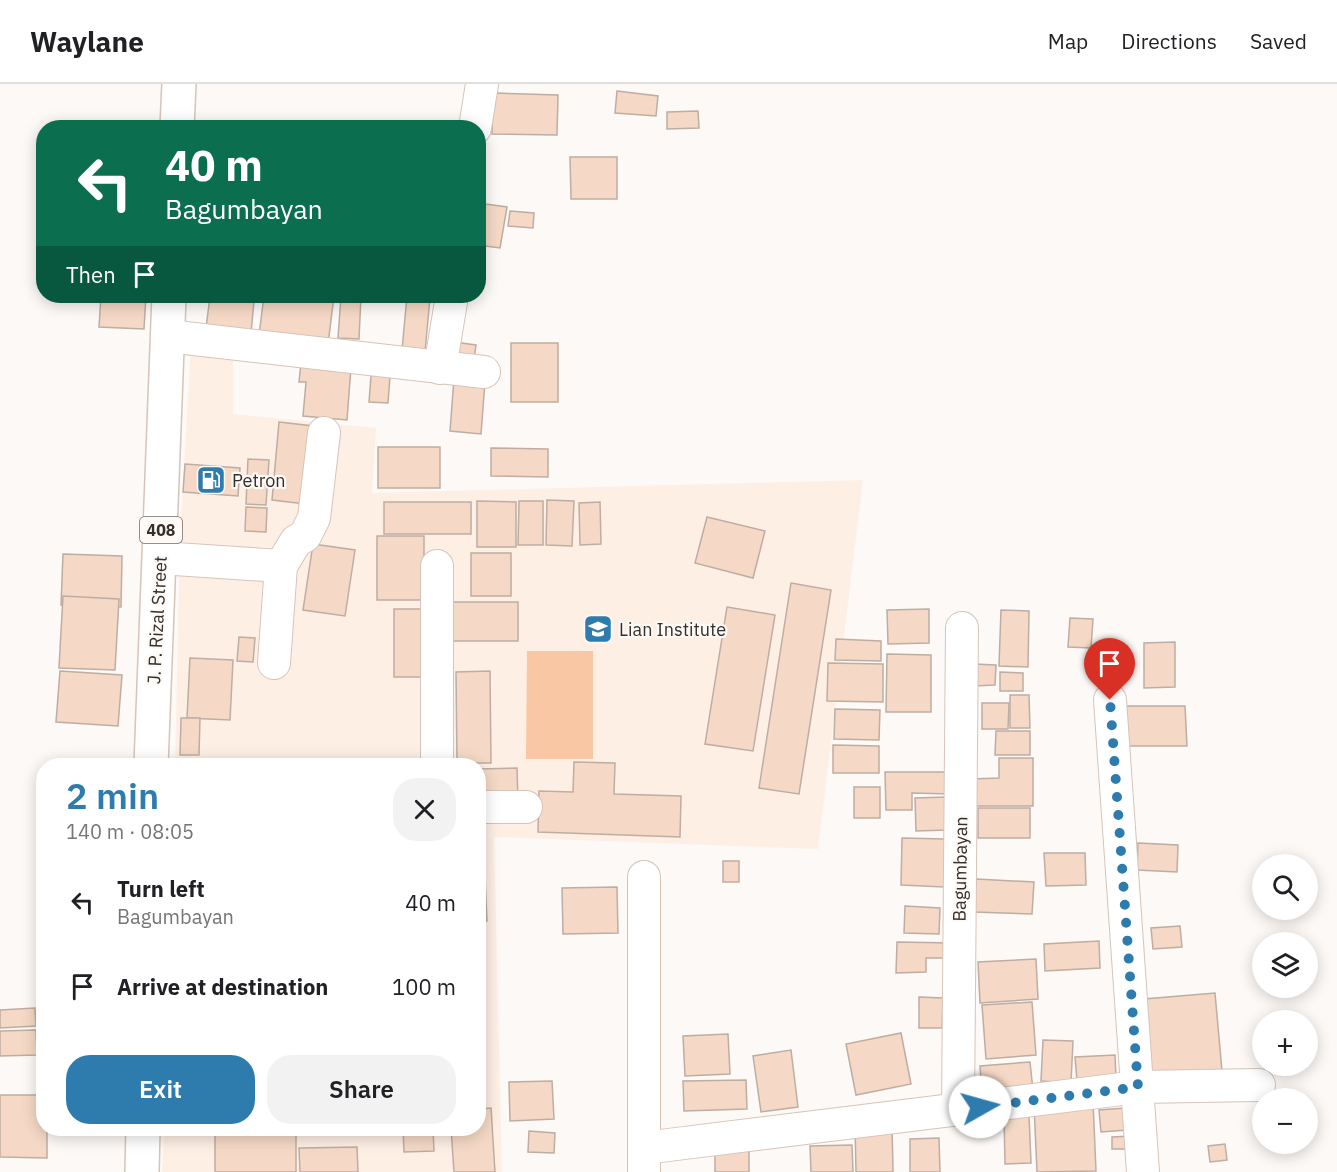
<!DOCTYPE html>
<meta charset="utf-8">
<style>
body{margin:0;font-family:"IBM Plex Sans",sans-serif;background:#f2f2f2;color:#202124;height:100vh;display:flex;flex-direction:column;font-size:22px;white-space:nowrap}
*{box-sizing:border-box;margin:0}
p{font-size:20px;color:#757577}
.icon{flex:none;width:33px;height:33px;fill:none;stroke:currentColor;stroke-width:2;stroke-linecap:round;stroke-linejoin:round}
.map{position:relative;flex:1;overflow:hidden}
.panel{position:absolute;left:36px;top:674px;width:450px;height:378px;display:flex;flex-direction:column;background:#fff;border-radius:24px;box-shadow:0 3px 15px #0003}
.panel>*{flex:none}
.banner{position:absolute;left:36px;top:36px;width:450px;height:183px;border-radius:24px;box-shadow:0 3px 15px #0003;background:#0b6e4f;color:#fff;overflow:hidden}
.controls{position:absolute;left:1252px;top:770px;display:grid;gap:12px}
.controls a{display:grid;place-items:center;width:66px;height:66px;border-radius:50%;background:#fff;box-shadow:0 3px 15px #0003;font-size:30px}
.pin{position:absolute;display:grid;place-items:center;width:51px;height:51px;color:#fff;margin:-62px -26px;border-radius:50% 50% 50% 0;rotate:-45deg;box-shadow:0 0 6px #0007}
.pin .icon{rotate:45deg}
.me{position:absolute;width:66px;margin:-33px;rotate:83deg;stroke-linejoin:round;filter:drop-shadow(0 0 4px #0008)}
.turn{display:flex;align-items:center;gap:21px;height:126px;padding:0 30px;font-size:27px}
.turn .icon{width:78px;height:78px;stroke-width:2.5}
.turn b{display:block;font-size:42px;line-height:51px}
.then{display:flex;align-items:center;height:57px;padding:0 30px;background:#0003;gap:12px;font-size:22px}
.round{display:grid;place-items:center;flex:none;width:63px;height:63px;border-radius:24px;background:#f2f2f2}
.head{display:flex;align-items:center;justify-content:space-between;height:102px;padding:0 30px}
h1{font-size:36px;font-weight:600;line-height:45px;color:#2e7cae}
.action{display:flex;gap:12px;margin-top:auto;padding:12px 30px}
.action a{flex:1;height:69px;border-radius:24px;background:#2e7cae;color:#fff;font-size:24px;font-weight:600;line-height:69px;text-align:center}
.action a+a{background:#f2f2f2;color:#202124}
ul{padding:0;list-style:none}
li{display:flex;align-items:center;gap:18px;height:84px;padding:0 30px}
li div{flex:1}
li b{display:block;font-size:22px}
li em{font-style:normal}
header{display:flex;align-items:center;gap:36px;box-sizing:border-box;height:84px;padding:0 30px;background:#fff;border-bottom:2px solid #e0e0e0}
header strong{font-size:28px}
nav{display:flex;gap:33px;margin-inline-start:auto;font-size:21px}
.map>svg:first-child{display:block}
</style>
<header>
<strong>Waylane</strong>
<nav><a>Map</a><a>Directions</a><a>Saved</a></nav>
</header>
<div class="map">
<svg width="1337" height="1088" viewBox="0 0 1337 1088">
<rect width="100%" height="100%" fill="#fcf9f6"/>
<path fill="#feefe5" d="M191,262L233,268V330L376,344L372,409L863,396L818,765L494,753L502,1088H162L164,1044H478V681H175L180,453Z"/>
<path fill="#f9c7a4" d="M527,567H593V675H526Z"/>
<g fill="#f5d9c6" stroke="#beada2" stroke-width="1.5">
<path d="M617,7L658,12L656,32L615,29Z"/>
<path d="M493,9L558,11L557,51L492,50Z"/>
<path d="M698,27L699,44L667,45V28Z"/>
<path d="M570,73H617V115H571Z"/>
<path d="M478,119L507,123L500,164L478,161Z"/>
<path d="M510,127L534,129L533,144L508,142Z"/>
<path d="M101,212H146L144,245L99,243Z"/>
<path d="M210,212L254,217L251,249L206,244Z"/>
<path d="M264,212H334L328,260L259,251Z"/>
<path d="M341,212H361L359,255L338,254Z"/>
<path d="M407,212L430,214L425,268L402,266Z"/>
<path d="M454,258L476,261L473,282L452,279Z"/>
<rect x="511" y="259" width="47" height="59"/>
<path d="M301,279L351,283L347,336L303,332L306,298H299Z"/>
<path d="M372,279L391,280L388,319L369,318Z"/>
<path d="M454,294L485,297L481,350L450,347Z"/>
<path d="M279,338L322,343L314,421L272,416Z"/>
<rect x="378" y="363" width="62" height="41"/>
<path d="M491,364L548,365V393L491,392Z"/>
<path d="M248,375L269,376L266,421L246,420Z"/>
<path d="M185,380L240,384L238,412L183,408Z"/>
<path d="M547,416L574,417L572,462L546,461Z"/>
<path d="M477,417L516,418V463H477Z"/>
<path d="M519,417H543V461H518Z"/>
<rect x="384" y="418" width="87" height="32"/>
<path d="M600,418L601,460L580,461L579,419Z"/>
<path d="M246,423L267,424L266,448L245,447Z"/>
<path d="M707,433L765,447L753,494L695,479Z"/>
<rect x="377" y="452" width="47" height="64"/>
<path d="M313,460L355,466L345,532L303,526Z"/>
<rect x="471" y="469" width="40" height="43"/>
<path d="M63,470L122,472L121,523L61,521Z"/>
<path d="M791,499L831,506L799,710L759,704Z"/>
<path d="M63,512L119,515L115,586L59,584Z"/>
<rect x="443" y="518" width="75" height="39"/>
<path d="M727,523L775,531L753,667L705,660Z"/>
<rect x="394" y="525" width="39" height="68"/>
<path d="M929,525V559L888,560L887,526Z"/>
<path d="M1001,526L1029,527L1028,583L999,582Z"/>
<path d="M1070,534L1093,535L1091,564L1068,563Z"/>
<path d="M239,553L255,554L253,578L237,577Z"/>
<path d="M836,555L881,557V577L835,576Z"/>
<path d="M1175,558V603L1144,604V559Z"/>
<path d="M887,570L931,571V628H886Z"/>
<path d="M190,574L233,576L230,636L187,634Z"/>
<path d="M828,579L883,580V618L827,617Z"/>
<path d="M974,580L996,581L995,601L974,602Z"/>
<path d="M60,587L122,591L118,642L56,638Z"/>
<path d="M490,587L491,679H457L456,588Z"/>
<path d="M1000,588L1023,589V607H1000Z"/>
<path d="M1010,611H1029L1030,644H1010Z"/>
<path d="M982,619H1009L1008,645H982Z"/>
<path d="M1120,622H1185L1187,662H1121Z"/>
<path d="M835,625L880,626L879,656L834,655Z"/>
<path d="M181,634H200L199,671H180Z"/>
<path d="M996,647H1030V671H995Z"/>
<path d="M833,661L879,662V689H833Z"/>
<path d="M999,674H1033V722H970L971,695L999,694Z"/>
<path d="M574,678L615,679L614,710L681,712L680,753L538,748L539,707L573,708Z"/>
<path d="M517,684L518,718L478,719V685Z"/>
<path d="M885,688H951L952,710L912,709V726H886Z"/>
<rect x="854" y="703" width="26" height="31"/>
<path d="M947,713L948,746L916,747L915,714Z"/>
<rect x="978" y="724" width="52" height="30"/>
<path d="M902,754L945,755L944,803L901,801Z"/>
<path d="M1138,759L1178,761L1177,788L1137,786Z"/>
<path d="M1044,769H1085L1086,801L1046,802Z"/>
<rect x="723" y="777" width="16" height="21"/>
<path d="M478,793H485L487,837H478Z"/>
<path d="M976,795L1034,798L1032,830L974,828Z"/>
<path d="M617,803L618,849L563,850L562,804Z"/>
<path d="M905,822L940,824L939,850L904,849Z"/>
<path d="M1180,842L1182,863L1153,865L1151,844Z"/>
<path d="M1099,857L1100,884L1045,887L1044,860Z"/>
<path d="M897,858L953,859V874H926V888L896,889Z"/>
<path d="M1036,875L1038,915L980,919L978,878Z"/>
<path d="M1215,909L1222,987L1151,993L1144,915Z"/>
<path d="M919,913L943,914L942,944H919Z"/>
<path d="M1032,918L1036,971L986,975L982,921Z"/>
<path d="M35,924L36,942L0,944V926Z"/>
<path d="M36,946L37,971L0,972V947Z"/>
<path d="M901,949L911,1000L856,1011L846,960Z"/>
<path d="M728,950L730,990L685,992L683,952Z"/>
<path d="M1043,956L1073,957L1071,999L1041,997Z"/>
<path d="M791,966L798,1023L761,1028L753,972Z"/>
<path d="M1115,971L1116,995L1077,997L1075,973Z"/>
<path d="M1030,978L1033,1006L982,1010L980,982Z"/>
<path d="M746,996L747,1025L684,1027L683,997Z"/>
<path d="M552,997L554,1035L510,1037L509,998Z"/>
<path d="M0,1011H44V1044H47V1074L0,1073Z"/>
<path d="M1093,1018L1096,1087L1037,1088L1034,1021Z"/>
<path d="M491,1024L495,1088H454L451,1044H478V1025Z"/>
<path d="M1125,1024L1127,1046L1101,1048L1099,1026Z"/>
<path d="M1029,1032L1031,1079L1005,1080L1004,1033Z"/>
<path d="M892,1040L893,1088H856L855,1041Z"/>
<rect x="215" y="1044" width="81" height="44"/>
<path d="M403,1044H433L434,1067L404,1068Z"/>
<path d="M529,1047L555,1049L554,1069L528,1068Z"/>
<path d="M1132,1052L1131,1065H1112V1053Z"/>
<path d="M939,1054L940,1088H910V1055Z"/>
<path d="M1225,1060L1227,1076L1210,1078L1208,1062Z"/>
<path d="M852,1061L853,1088H811L810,1062Z"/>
<path d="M357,1063L358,1088H300L299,1064Z"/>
<path d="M749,1065V1088H715V1066Z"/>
</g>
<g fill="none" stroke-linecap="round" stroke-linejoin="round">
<g stroke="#d6c4b8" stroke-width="34">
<g id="minor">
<path d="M475,44L482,0"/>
<path d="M168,252L484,288"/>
<path d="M440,284L452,212"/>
<path d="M160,474L281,482"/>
<path d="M274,579L281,482L296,457L305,452L314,434L324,349"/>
<path d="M1110,616L1143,1088"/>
<path d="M437,681V482"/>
<path d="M478,723H526"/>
<path d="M958,1026L962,544"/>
<path d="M644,1064L1138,1003L1259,1001"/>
<path d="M644,1088V793"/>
</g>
</g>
<g stroke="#d6c4b8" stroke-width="36">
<g id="major">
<path d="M177,44L179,0"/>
<path d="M151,681L169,212"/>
<path d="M142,1088L143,1044"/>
</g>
</g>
<use href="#minor" stroke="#fff" stroke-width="32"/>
<use href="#major" stroke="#fff" stroke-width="33"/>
</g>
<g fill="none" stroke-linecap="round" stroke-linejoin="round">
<path stroke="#2e7cae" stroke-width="10" stroke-dasharray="0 18" d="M980,1023L1138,1003L1110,616"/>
</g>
<defs>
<g id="fuel-square" transform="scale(1.5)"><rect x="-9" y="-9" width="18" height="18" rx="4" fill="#2e7cae" stroke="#fcf9f6"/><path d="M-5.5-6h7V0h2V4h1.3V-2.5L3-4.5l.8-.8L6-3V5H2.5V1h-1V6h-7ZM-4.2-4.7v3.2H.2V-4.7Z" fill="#fff"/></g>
<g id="school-square" transform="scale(1.5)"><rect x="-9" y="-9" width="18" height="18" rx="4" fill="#2e7cae" stroke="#fcf9f6"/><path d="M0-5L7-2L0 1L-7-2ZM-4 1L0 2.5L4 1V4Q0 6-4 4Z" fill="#fff"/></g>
</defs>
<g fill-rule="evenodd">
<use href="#fuel-square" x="211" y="396"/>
<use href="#school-square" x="598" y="545"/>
</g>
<g text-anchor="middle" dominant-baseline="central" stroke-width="4.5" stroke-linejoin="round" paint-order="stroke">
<rect fill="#fcf9f6" stroke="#716b66" stroke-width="1.5" x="140" y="433" width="42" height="26" rx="4.5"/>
<g font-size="16" font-weight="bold" fill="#352e29">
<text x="161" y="446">408</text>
</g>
<g font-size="18" fill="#352e29" stroke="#fcf9f6" text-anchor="start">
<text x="232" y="396">Petron</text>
<text x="619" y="545">Lian Institute</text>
</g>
<g font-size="18" fill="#352e29" stroke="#fcf9f6">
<text transform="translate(157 536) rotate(-87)">J. P. Rizal Street</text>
<text transform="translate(960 785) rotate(-89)">Bagumbayan</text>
</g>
</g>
</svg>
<div class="controls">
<a><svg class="icon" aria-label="search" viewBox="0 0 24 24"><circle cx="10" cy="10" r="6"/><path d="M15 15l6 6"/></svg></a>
<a><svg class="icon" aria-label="layers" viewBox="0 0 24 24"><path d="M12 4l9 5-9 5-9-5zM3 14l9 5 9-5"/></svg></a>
<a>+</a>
<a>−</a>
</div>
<div class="pin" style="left:1110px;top:616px;background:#d93025"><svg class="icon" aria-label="arrive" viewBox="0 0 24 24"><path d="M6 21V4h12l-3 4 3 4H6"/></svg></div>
<svg class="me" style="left:980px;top:1023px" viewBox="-20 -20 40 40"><circle r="19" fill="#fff"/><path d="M0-13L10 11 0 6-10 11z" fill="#2e7cae"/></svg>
<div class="banner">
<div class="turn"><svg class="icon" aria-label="left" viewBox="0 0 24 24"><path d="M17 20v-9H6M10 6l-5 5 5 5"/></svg><div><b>40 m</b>Bagumbayan</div></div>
<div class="then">Then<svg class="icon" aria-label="arrive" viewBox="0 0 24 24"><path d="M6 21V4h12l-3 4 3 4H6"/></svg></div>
</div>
<section class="panel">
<div class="head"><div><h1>2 min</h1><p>140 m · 08:05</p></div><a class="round"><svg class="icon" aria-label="close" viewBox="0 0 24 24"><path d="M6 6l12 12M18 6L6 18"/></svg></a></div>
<ul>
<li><svg class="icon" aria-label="left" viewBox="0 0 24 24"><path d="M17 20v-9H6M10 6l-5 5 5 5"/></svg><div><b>Turn left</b><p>Bagumbayan</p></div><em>40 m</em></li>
<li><svg class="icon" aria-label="arrive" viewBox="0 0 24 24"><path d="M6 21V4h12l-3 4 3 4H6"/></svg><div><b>Arrive at destination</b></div><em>100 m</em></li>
</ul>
<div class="action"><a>Exit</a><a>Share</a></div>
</section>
</div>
